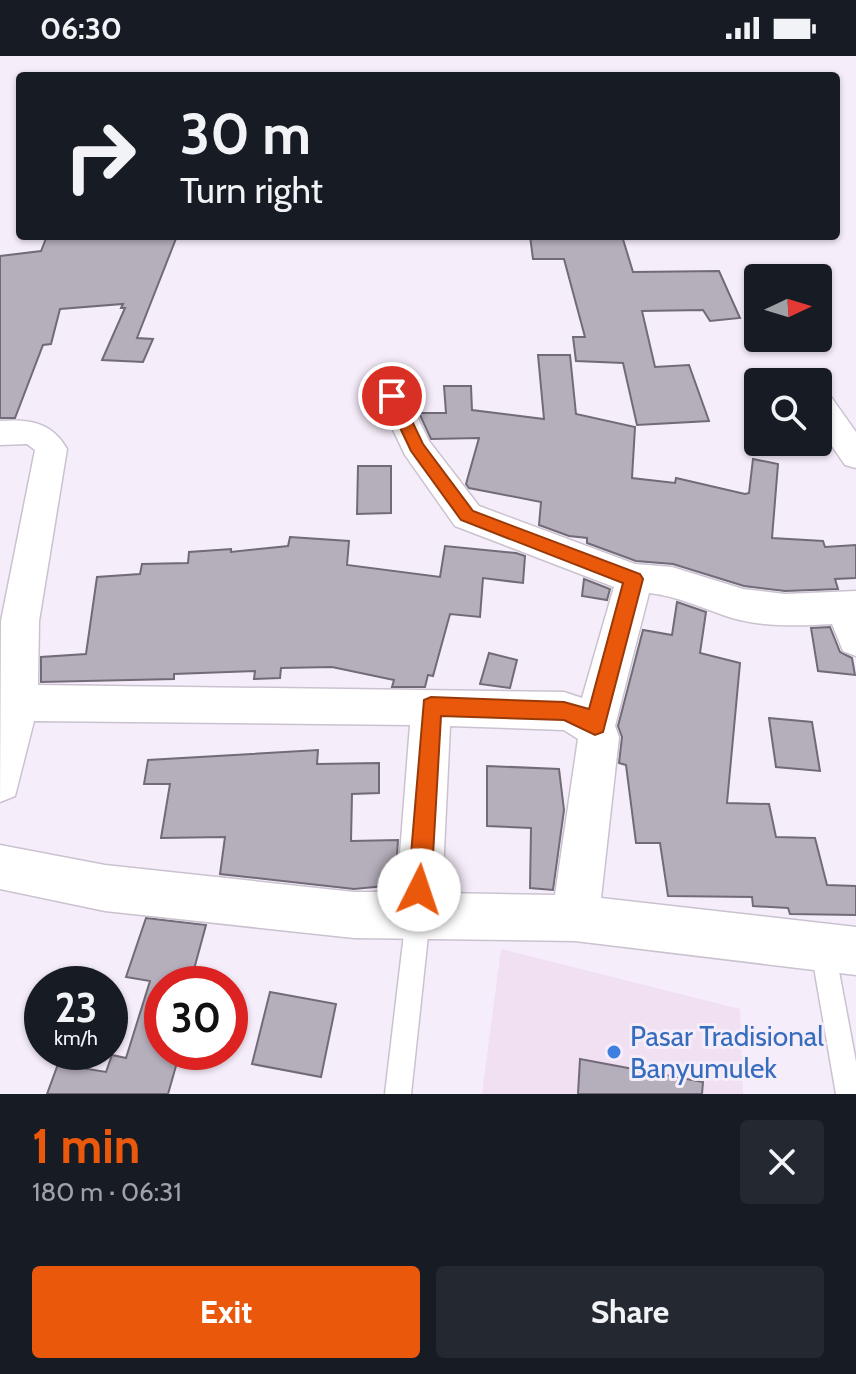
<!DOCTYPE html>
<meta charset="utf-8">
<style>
body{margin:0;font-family:Cabin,sans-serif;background:#242831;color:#f1f3f6;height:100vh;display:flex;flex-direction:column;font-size:30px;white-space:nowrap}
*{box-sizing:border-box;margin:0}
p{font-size:26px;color:#9ea1a6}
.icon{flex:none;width:44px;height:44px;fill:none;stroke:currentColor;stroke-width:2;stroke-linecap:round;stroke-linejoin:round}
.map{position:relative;height:1038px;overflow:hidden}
.side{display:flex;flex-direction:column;background:#171b24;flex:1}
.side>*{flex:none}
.hud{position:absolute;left:16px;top:16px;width:824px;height:168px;border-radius:8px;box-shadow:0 2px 6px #0004;background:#171b24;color:#f1f3f6;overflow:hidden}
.needle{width:52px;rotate:86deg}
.buttons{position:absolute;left:744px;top:208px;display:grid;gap:16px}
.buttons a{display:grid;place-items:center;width:88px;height:88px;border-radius:8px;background:#171b24;box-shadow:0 2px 6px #0004;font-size:40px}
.speed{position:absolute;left:24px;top:910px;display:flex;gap:16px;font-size:40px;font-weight:700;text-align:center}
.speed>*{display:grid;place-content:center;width:104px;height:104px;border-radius:50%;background:#171b24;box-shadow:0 2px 6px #0004;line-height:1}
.speed small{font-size:20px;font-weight:400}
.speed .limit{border:12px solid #d22;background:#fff;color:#111}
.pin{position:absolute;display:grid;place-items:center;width:68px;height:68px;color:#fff;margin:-34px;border:4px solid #fff;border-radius:50%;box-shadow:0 2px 8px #0007}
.me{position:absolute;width:88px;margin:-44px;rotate:4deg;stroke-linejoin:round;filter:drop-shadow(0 0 6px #0008)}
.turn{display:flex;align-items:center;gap:28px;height:168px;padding:0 32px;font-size:36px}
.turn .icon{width:104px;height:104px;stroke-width:2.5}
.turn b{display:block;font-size:56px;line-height:68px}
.round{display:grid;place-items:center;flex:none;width:84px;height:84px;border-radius:8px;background:#242831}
.overview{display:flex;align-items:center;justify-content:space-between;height:136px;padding:0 32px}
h1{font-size:48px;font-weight:700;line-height:60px;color:#ea580c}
.button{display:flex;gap:16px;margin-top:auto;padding:16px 32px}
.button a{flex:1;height:92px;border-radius:8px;background:#ea580c;color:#fff;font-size:32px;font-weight:700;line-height:92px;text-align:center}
.button a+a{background:#242831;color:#f1f3f6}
.status{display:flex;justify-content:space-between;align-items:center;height:56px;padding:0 40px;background:#171b24;direction:ltr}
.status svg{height:22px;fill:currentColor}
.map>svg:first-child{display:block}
</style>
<div class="status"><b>06:30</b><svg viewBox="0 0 49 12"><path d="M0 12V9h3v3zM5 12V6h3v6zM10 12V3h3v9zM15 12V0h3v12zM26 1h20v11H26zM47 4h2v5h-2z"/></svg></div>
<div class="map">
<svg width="856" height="1038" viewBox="0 0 856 1038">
<rect width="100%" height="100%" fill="#f6edfa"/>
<path fill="#f1e0f2" d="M501,893L740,953L743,1038H482Z"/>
<g fill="#b5aebb" stroke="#716b77" stroke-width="2">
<path d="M47,180H177L137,282L153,283L143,306L102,304L125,252H121L123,248L60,253L51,288L43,289L15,362H0V200L41,195Z"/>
<path d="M530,180H622L633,216L719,215L740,262L710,265L703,254L642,255L655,311L689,309L709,365L637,369L623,307L576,305L573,281H585L564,203H533Z"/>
<path d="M538,299H570L576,358L635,371L632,422L675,427L676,422L745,438L749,437L753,403L778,408L772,482L823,485L825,491L856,489V522L835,523L838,533L785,535L744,530L673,508L636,505L587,487V482L569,480L539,469L541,446L469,432L466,428L479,382L431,383L419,357H446L444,330H471L472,354L544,363Z"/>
<path d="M358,410H391V457L357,458Z"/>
<path d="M290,481L349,485L347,509L440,521L445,490L516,497L525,500L523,527L483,522L480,561L450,558L433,620L428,619L425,631H392L394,624L332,611L281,612L280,622L254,623L255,615L174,618V623L41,626V601L86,598L97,521L140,518L142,508L188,507L189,496L231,493V496L288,490Z"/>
<path d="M584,523L610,533L607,544L582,540Z"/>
<path d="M677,546L706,556L700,597L740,607L727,747L769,748L776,781L815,782L827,829L856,830V859L790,858L788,852L753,850L752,841L668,840L660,787H636L626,709L619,707L622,681L618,670L643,574L672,579Z"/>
<path d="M830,571L840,596L852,602L855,619L818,615L811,572Z"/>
<path d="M489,597L517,604L510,632L480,628Z"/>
<path d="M769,662L812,666L820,715L776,711Z"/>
<path d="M318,694L317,708L379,707V737L352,738L351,785L398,784L395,829L354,833L220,818L225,781L161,782L170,728H144L148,704Z"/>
<path d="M487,710L559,713L564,754L553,834L530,832L531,772L487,770Z"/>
<path d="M146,862L206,869L190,928H162V996H180L168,1038H47L58,1008L106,1016L112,999L126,1002L150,925L126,921Z"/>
<path d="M270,936L336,948L321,1021L252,1008Z"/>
<path d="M580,1003L703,1026L702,1038H578Z"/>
</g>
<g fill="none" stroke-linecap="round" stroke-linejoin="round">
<g stroke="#cbc2cf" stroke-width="3">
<g id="lane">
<path d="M418,849L426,853L430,861L411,1038H385L406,861L410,853Z"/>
<path d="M823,882L831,886L835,894L856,1006V1038H836L811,894L815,886Z"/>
</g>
</g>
<g stroke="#cbc2cf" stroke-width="3">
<g id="street">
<path d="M392,329L403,332L429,385L479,450L635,508L672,511L743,533L785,538L856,535V600L843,595L832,568C799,570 764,571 732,562C704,553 678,540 649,537L615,670L619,681L601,842L856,871V919L575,885L354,882L105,855L0,833V789L105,809L354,836H397L410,669L34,665L15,740L0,746L1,565L35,394L27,388L0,389V365C29,363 52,366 67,393L39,565L38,629L564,636L582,642L614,531L455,470L405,399L377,340L381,332ZM450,670L564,674L578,683L555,839L442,837Z"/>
<path d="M818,335L829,338L856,376V412L845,409L818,370Z"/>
</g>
</g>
<use href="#lane" fill="#fff" fill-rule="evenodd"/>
<use href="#street" fill="#fff" fill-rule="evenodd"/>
</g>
<path fill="#ea580c" stroke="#983908" stroke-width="2" d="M392,334L400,340L423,388L473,455L640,518L643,523L603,676L595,679L564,664L441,660L431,834L428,842L419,845L411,842L408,834L424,644L431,641L564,646L589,653L623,527L461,464L411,395L385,340Z"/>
<circle fill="#3f7fe0" stroke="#f6edfa" stroke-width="3" cx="614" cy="996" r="8"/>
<g text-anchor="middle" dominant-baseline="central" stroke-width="6" stroke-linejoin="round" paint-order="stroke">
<g font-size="28" fill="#366cbe" stroke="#f6edfa" text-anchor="start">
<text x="630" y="980">Pasar Tradisional<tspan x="630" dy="32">Banyumulek</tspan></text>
</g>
</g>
</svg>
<div class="buttons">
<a><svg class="needle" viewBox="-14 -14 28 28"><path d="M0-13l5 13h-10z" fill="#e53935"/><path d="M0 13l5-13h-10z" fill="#9ea1a6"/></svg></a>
<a><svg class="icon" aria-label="search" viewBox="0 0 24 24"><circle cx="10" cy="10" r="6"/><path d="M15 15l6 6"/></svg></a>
</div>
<div class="speed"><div>23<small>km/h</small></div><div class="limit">30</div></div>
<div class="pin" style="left:392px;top:340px;background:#d93025"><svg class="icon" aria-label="arrive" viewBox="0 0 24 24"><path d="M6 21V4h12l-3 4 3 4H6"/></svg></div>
<svg class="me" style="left:419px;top:834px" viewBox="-20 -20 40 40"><circle r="19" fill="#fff"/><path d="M0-13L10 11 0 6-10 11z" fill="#ea580c"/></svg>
<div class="hud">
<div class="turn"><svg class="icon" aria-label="right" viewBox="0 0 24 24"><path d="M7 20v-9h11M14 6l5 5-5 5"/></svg><div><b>30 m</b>Turn right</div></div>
</div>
</div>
<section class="side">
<div class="overview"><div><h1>1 min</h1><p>180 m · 06:31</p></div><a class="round"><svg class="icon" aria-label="close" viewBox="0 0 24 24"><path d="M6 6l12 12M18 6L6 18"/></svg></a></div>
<div class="button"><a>Exit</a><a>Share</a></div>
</section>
